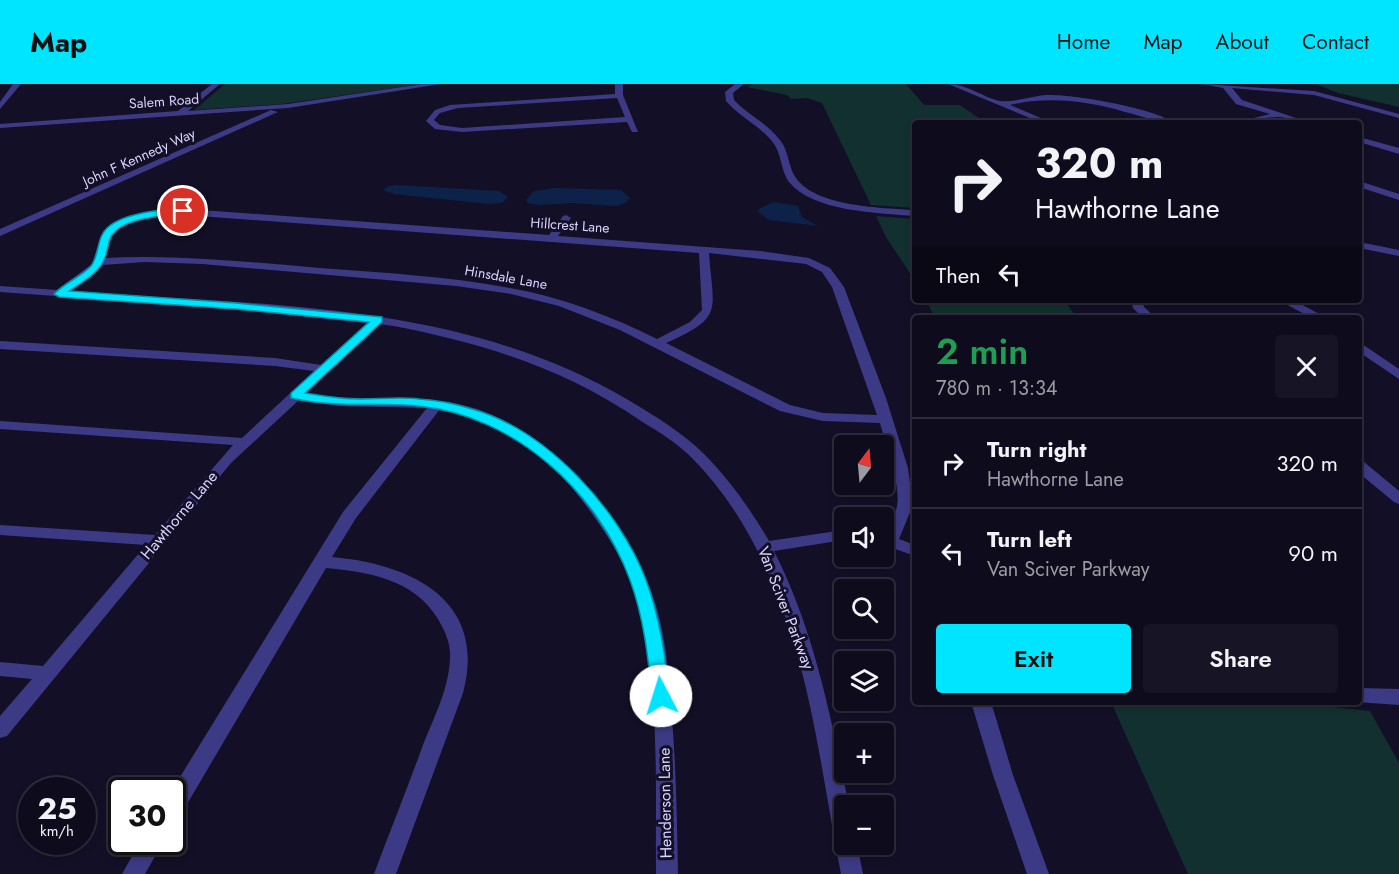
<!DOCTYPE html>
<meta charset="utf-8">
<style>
body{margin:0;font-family:Jost,sans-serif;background:#171425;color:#f1f3f6;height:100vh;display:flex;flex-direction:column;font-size:22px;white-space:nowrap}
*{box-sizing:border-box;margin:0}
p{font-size:20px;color:#9b9ba3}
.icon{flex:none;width:33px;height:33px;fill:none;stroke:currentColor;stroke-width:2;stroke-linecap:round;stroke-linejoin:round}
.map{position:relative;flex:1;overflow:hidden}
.details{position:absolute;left:912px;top:231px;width:450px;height:390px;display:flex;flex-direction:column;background:#0e0b1c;border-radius:6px;box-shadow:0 3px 9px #0003,0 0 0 2px #2e2b3b}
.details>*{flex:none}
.guide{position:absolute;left:912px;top:36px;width:450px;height:183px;border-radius:6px;box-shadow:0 3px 9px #0003,0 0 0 2px #2e2b3b;background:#0e0b1c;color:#f1f3f6;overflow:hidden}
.needle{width:39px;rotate:16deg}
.controls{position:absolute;left:834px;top:351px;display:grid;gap:12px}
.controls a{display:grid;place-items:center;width:60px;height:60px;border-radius:6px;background:#0e0b1c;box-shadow:0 3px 9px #0003,0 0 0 2px #2e2b3b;font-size:30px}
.speed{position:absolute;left:18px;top:693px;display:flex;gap:12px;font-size:30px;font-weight:700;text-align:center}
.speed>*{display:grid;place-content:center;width:78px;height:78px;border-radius:50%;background:#0e0b1c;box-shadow:0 3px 9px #0003,0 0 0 2px #2e2b3b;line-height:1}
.speed small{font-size:15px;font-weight:400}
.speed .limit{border:3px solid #111;border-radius:9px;background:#fff;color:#111}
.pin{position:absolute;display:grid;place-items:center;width:51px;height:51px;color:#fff;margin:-26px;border:3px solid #fff;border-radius:50%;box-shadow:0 2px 6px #0007}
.me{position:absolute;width:66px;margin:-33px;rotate:355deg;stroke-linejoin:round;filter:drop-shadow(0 0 4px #0008)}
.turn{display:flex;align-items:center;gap:21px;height:126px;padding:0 24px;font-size:27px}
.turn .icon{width:78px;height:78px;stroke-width:2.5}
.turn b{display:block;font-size:42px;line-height:51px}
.then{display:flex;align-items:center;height:57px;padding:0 24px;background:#0003;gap:12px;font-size:22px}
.round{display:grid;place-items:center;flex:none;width:63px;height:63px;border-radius:6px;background:#171425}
.summary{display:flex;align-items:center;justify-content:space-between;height:102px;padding:0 24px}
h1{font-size:36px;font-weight:600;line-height:45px;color:#1e9e55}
.cta{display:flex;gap:12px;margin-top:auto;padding:12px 24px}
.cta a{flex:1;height:69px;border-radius:6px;background:#00e5ff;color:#111;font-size:24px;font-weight:600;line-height:69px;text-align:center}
.cta a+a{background:#171425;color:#f1f3f6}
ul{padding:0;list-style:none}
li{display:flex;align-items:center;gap:18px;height:90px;padding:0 24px;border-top:2px solid #2e2b3b}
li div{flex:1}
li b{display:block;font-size:22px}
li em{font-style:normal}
header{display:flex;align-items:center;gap:36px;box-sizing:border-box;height:84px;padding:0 30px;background:#00e5ff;color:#111}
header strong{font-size:28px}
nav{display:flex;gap:33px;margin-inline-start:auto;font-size:21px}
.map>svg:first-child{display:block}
</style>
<header>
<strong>Map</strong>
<nav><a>Home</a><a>Map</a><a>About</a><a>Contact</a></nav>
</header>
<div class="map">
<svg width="1399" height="790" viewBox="0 0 1399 790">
<rect width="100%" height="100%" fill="#130f26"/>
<g fill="#12302f">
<path d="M225,0H422L282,20L194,26Z"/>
<path d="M753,0H906L924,21H960L986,39H915V124L871,121L822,19L807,14L791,15L787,11L747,3Z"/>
<path d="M1316,0H1399V23L1338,9Z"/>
<path d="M876,132L915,135V197L886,153Z"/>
<path d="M926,216H1064L1077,234H935Z"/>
<path d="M1111,618H1288L1370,627L1399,679V790H1188Z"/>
</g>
<g fill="#0c2248">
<path d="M397,101L499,107L508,113L502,119L489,120L394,110L383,106L389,102Z"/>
<path d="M554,104L621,106L630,114L625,119L616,122L573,119L538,121L527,119V115L534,107Z"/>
<path d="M774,118L798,122L802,133L818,142L769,136L757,127L762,123Z"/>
</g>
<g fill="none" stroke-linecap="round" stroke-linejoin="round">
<g fill="#3d3a85" fill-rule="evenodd">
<path d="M13,0H21L0,25V18Z"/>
<path d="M212,0H220L188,27L288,20L422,0H441L288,24L0,44V40L178,27Z"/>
<path d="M615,0H623V11L638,48H632L627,38L462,48L435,45L426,37L435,26L450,21L615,10ZM617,14L625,33L462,44L440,41L434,36L440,29L458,24Z"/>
<path d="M735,0H744L733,9L734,16C748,31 767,39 780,56C789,67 788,83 796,94C816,123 883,124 915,126V132C879,129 813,128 789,98C780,85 782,68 771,56C758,41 739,32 726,17L725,8Z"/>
<path d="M948,0C967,0 982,13 1000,17C1011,19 1033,12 1046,11C1073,10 1153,24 1175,39C1158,39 1142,32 1125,28C1087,17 1049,12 1010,21L1053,39H1042Z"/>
<path d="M1202,0L1314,7L1399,30V34L1314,11L1232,4L1242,16L1311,39C1299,39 1288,33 1278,33C1263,33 1249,39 1234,39L1270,30L1236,20L1223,4Z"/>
<path d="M271,26L278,28L0,152V145Z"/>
<path d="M1359,53L1399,64V70L1359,58Z"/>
<path d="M1359,97L1399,110V116L1359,103Z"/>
<path d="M172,124L549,151L563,132L566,131L571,134L558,152L760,167L809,174L830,184L844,203L886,314L908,384L913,421L899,455L915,461V472L884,461C884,446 894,437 897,422C901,401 886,360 880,339L823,337L780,327L620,246L559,222L511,210L456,202L202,180L145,178L102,181L89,194L71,207C261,222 460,216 630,317C655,332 683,349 704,370C729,395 751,426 769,457L844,446V456L774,467C815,548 831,634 849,722H844V760H857L863,790H841C824,704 814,612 784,529C764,473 735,417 692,374C677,359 659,348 641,337C564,284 485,260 394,242L379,240L306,309C362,320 421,307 477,325C523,341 562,372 593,410C616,439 637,471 651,507C665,543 668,583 671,622C676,678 677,734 678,790H656C655,702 662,574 629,493C615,461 595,432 573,405C539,364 492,334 440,325L356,434L332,473C411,480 488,516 463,609L396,790H374C390,747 407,705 423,661C434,633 449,605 450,574C451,560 445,547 438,535C414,495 368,488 326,484L180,732L172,734V706L343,428L427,324L339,322L299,316L231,379L7,652L0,654V632L32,595L0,592V578L43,582L146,461L0,451V441L155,451L233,361L0,345V337L242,354L314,287L275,282L0,265V257L275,274L321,281L367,239L236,225L0,208V202L57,206L92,180L100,155L112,140L131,132ZM172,130L699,169L702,226L690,238L657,255C611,232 561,213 510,204C448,192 383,189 320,184C248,178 177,170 105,174C108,167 108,157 112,151C125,134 153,132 172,130ZM709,169L806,180L822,188L832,203L877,331L823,329L790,321L666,259C725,233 713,227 709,169Z"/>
<path d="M1359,158L1399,166V172L1359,164Z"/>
<path d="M1131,216H1143L1144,223L1156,234H1143L1133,224Z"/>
<path d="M1278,216H1293L1327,234H1312Z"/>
<path d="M1359,258L1399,285V295L1359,268Z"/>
<path d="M1359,377L1364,378L1399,407V420L1394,418L1359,389Z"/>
<path d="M1359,604L1399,605V621L1357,618Z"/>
<path d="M971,618H991L1013,691L1049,790H1027L993,691Z"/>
<path d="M140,758H163L145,790H122Z"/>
</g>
</g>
<path fill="#00e5ff" stroke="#0095a6" stroke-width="1.5" d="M183,124L187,127L186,128C166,133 125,132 112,151C108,157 108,166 105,173C100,189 82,198 69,207L236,219L382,233V238L305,309C317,311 329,313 341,314C367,317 393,312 419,315C436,316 456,320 472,325C547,346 619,425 646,496C660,534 665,573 670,612L667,617L661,619L655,617L652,612C648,573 644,534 630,496C598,408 514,331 418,322C376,318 334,324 291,314V309L369,238L236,225L59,213L54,210C64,199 81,193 91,182C98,173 97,161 102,151C112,129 161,126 183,124Z"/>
<g text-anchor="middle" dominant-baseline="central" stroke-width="6" stroke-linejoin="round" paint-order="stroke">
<g font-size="14" fill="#d9d4ff" stroke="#130f26">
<text transform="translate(164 17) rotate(-4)">Salem Road</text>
<text transform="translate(139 73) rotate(-24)">John F Kennedy Way</text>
<text transform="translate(570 141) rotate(4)">Hillcrest Lane</text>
<text transform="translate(506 193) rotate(10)">Hinsdale Lane</text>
</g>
<g font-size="16" fill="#d9d4ff" stroke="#130f26">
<text transform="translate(179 431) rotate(-50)">Hawthorne Lane</text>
<text transform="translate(786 524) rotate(69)">Van Sciver Parkway</text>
<text transform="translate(665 719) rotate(-91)">Henderson Lane</text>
</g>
</g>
</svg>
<div class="controls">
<a><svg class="needle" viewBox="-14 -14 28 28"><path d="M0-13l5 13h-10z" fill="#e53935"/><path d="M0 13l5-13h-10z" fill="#9b9ba3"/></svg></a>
<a><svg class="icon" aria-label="sound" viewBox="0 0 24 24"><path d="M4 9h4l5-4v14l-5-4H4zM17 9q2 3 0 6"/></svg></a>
<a><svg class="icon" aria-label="search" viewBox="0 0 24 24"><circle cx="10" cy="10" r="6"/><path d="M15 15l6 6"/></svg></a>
<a><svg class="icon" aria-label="layers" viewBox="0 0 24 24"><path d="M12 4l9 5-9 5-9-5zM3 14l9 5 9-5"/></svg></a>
<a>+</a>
<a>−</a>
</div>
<div class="speed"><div>25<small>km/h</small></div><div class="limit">30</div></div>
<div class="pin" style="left:183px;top:127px;background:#d93025"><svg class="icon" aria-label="arrive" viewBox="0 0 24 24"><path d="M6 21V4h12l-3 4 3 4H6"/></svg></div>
<svg class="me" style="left:661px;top:612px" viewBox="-20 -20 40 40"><circle r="19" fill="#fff"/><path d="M0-13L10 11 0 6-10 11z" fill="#00e5ff"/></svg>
<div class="guide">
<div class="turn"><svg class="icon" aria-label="right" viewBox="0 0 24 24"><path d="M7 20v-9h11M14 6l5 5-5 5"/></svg><div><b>320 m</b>Hawthorne Lane</div></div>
<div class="then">Then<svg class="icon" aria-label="left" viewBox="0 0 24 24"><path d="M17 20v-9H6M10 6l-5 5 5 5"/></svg></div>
</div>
<section class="details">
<div class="summary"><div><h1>2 min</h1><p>780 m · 13:34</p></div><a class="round"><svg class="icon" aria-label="close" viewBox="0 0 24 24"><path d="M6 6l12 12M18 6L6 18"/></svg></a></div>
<ul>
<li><svg class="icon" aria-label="right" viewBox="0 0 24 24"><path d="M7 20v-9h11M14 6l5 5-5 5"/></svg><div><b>Turn right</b><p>Hawthorne Lane</p></div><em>320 m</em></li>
<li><svg class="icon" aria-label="left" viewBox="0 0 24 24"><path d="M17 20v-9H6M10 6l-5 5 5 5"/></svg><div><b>Turn left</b><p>Van Sciver Parkway</p></div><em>90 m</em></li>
</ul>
<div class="cta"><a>Exit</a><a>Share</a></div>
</section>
</div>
